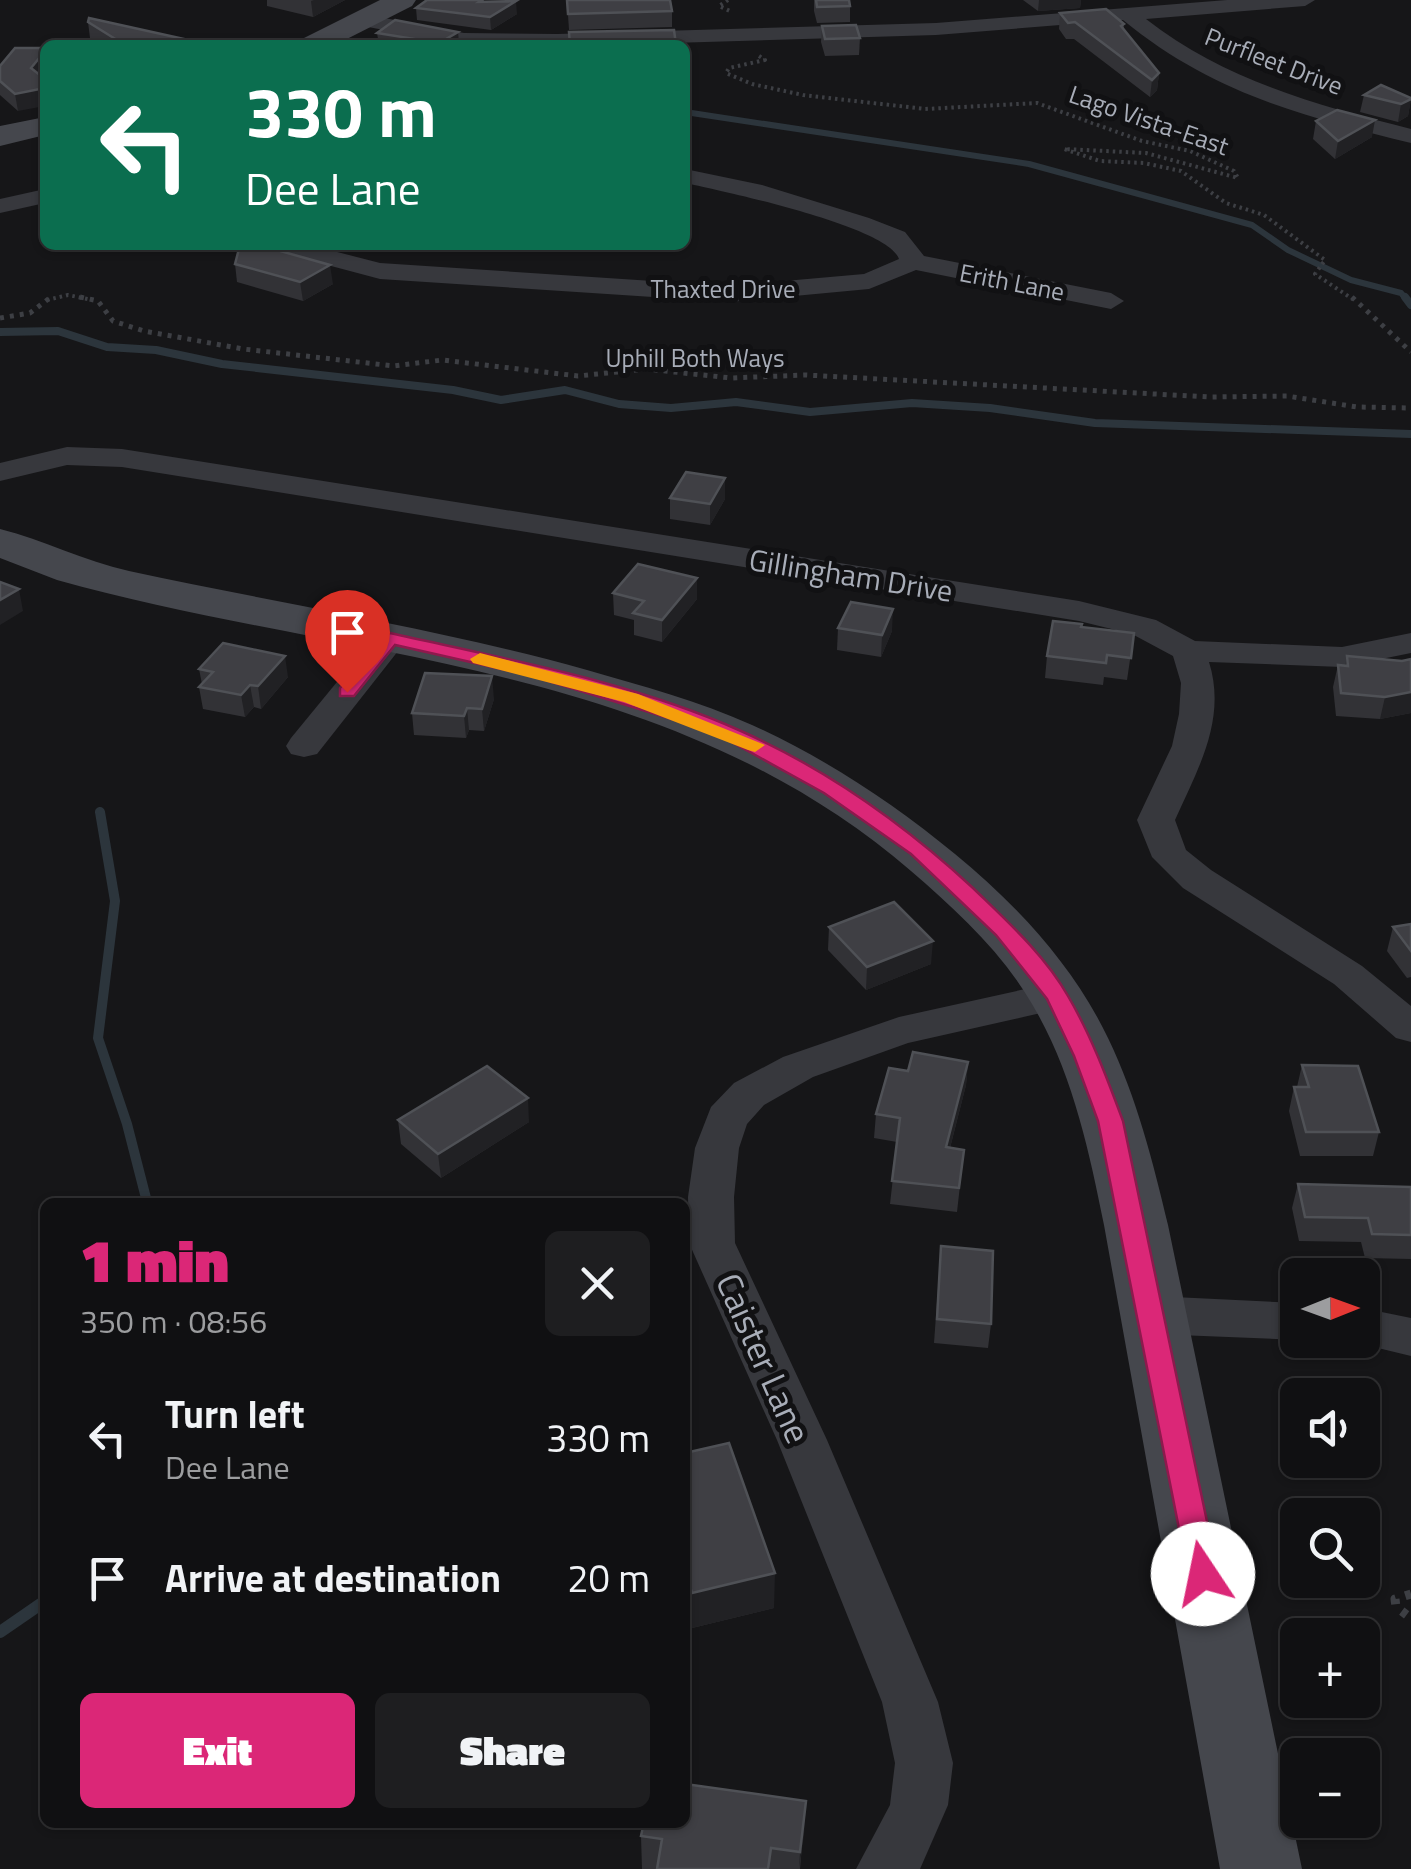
<!DOCTYPE html>
<meta charset="utf-8">
<style>
body{margin:0;font-family:"Titillium Web",sans-serif;background:#1e1e20;color:#f1f3f6;height:100vh;display:flex;flex-direction:column;font-size:38px;white-space:nowrap}
*{box-sizing:border-box;margin:0}
p{font-size:32px;color:#9c9d9f}
.icon{flex:none;width:55px;height:55px;fill:none;stroke:currentColor;stroke-width:2;stroke-linecap:round;stroke-linejoin:round}
.map{position:relative;flex:1;overflow:hidden}
.panel{position:absolute;left:40px;top:1198px;width:650px;height:630px;display:flex;flex-direction:column;background:#101012;border-radius:15px;box-shadow:0 2px 8px #0004,0 0 0 2px #303032}
.panel>*{flex:none}
.guide{position:absolute;left:40px;top:40px;width:650px;height:210px;border-radius:15px;box-shadow:0 2px 8px #0004,0 0 0 2px #303032;background:#0b6e4f;color:#fff;overflow:hidden}
.needle{width:65px;rotate:89deg}
.controls{position:absolute;left:1280px;top:1258px;display:grid;gap:20px}
.controls a{display:grid;place-items:center;width:100px;height:100px;border-radius:15px;background:#101012;box-shadow:0 2px 8px #0004,0 0 0 2px #303032;font-size:50px}
.pin{position:absolute;display:grid;place-items:center;width:85px;height:85px;color:#fff;margin:-102px -42px;border-radius:50% 50% 50% 0;rotate:-45deg;box-shadow:0 0 10px #0007}
.pin .icon{rotate:45deg}
.me{position:absolute;width:110px;margin:-55px;rotate:349deg;stroke-linejoin:round;filter:drop-shadow(0 0 8px #0008)}
.turn{display:flex;align-items:center;gap:35px;height:210px;padding:0 40px;font-size:45px}
.turn .icon{width:130px;height:130px;stroke-width:2.5}
.turn b{display:block;font-size:70px;line-height:85px}
.round{display:grid;place-items:center;flex:none;width:105px;height:105px;border-radius:15px;background:#1e1e20}
.summary{display:flex;align-items:center;justify-content:space-between;height:170px;padding:0 40px}
h1{font-size:60px;font-weight:800;line-height:75px;color:#db2777}
.primary-button{display:flex;gap:20px;margin-top:auto;padding:20px 40px}
.primary-button a{flex:1;height:115px;border-radius:15px;background:#db2777;color:#fff;font-size:40px;font-weight:800;line-height:115px;text-align:center}
.primary-button a+a{background:#1e1e20;color:#f1f3f6}
ul{padding:0;list-style:none}
li{display:flex;align-items:center;gap:30px;height:140px;padding:0 40px}
li div{flex:1}
li b{display:block;font-size:38px}
li em{font-style:normal}
.map>svg:first-child{display:block}
</style>
<div class="map">
<svg width="1411" height="1869" viewBox="0 0 1411 1869">
<rect width="100%" height="100%" fill="#161618"/>
<g fill="none" stroke-linecap="round" stroke-linejoin="round">
<path stroke="#2c353c" stroke-width="6" d="M685,112L1029,164L1252,225L1288,250L1351,280L1401,293L1407,300"/>
<g stroke="#2c353c" stroke-width="8">
<path d="M1405,297L1411,305"/>
<path d="M0,332L58,331L107,347L156,350L222,364L453,390L501,400L565,390L619,404L671,408L736,402L810,412L912,403L990,408L1095,423L1411,434"/>
</g>
<path stroke="#2c353c" stroke-width="10" d="M100,812L115,901L98,1038L127,1124L147,1202"/>
<path stroke="#2c353c" stroke-width="12" d="M0,1632L45,1601"/>
<g stroke="#3d3f44" stroke-width="4" stroke-dasharray="2.5 4" stroke-linecap="butt">
<path d="M728,0L719,6L732,12"/>
<path d="M759,56L765,60L729,68L726,73L752,84L803,95L925,109L1037,103L1142,141L1190,151L1234,171L1238,178L1146,153L1064,149L1100,161L1144,163L1181,171L1226,203L1264,215L1325,260L1315,274L1354,300"/>
<path d="M47,300L68,295L92,300"/>
</g>
<g stroke="#3d3f44" stroke-width="5" stroke-dasharray="4 6" stroke-linecap="butt">
<path d="M80,297L98,301L113,321L144,331L243,349L394,366L442,360L578,376L646,369L731,378L806,375L1210,397L1287,396L1357,407L1411,408"/>
<path d="M1352,297L1411,352"/>
<path d="M0,318L30,313L51,297"/>
</g>
<path stroke="#3d3f44" stroke-width="9" stroke-dasharray="6 10" stroke-linecap="butt" d="M1411,1594L1395,1599L1396,1607L1411,1618"/>
<g fill="#37383d" fill-rule="evenodd">
<path d="M1227,0H1315L1305,6L1146,19C1224,80 1316,105 1411,129V143C1302,116 1212,93 1123,20L936,35L604,45H462L363,26L353,20L363,14L464,33L557,34L936,23Z"/>
<path d="M685,169L762,185L869,218L905,232L924,256L1111,293L1124,301L1111,309L916,270L869,289L729,302L380,279L271,250L267,245H310L380,263L729,286L864,274L899,259C888,226 722,191 685,183Z"/>
<path d="M45,189V203L0,213V199Z"/>
<path d="M67,447L122,449L1079,601L1156,620L1195,641L1342,647L1411,633V653L1342,667L1209,662C1227,719 1198,769 1175,820L1186,850L1211,870L1362,966L1411,1006V1042L1396,1038L1334,984L1183,888L1152,857L1137,820L1172,746L1179,714L1181,683L1173,656L1132,634L1079,621L122,467L67,465L0,481V463Z"/>
<path d="M390,629L402,632L407,639L402,646L317,754L304,757L291,754L286,746L291,738L378,632Z"/>
<path d="M1057,982L1072,986L1078,996L1072,1006L908,1043L813,1077L764,1105L747,1124L739,1148L734,1197L735,1243L827,1440L938,1702L953,1763L948,1805L920,1869H856L890,1805L895,1763L882,1702L777,1440L689,1243L688,1197L695,1148L711,1107L734,1083L783,1057L899,1017Z"/>
<path d="M1153,1296L1298,1303L1300,1340L1153,1334L1136,1328L1129,1315L1136,1302Z"/>
<path d="M1362,1308L1411,1318V1356L1345,1340H1362Z"/>
</g>
<g fill="#45474d" fill-rule="evenodd">
<path d="M380,0H416L412,6L335,45H297L302,39Z"/>
<path d="M45,117V135L0,146V126Z"/>
<path d="M0,529C44,540 84,561 129,571C282,604 436,628 587,670C642,686 699,701 752,725C825,758 893,803 955,854C1017,905 1073,965 1108,1038C1137,1098 1153,1162 1168,1225L1302,1869H1220L1104,1225C1089,1150 1072,1071 1032,1004C1002,952 956,910 911,871C665,660 353,662 57,580L0,558Z"/>
</g>
</g>
<g fill="#323236">
<path d="M267,0H345L313,17L267,6Z"/>
<path d="M483,0L484,2L517,14L491,30L417,20L416,8Z"/>
<path d="M567,0L672,11V27L569,30Z"/>
<path d="M814,0H849L850,6V22L817,23L814,11Z"/>
<path d="M1023,0H1081L1080,8L1038,11Z"/>
<path d="M1060,13L1124,24V30L1159,73L1157,90L1150,97L1074,39H1066L1059,29Z"/>
<path d="M88,22L211,45H102L90,38Z"/>
<path d="M822,26L860,38L859,55L825,56L821,42Z"/>
<path d="M458,32L459,45H379L377,33Z"/>
<path d="M45,48V71L18,111L0,95V66Z"/>
<path d="M1364,95L1411,98L1408,116L1398,122L1360,112Z"/>
<path d="M1316,121L1372,137L1335,159L1313,139Z"/>
<path d="M235,264L333,284L303,301L237,282Z"/>
<path d="M670,498L725,499L710,525L670,519Z"/>
<path d="M697,578V599L662,642L634,635V620L614,615L613,593Z"/>
<path d="M1081,627L1134,633L1127,680L1104,677L1103,685L1045,678L1047,656Z"/>
<path d="M838,628L892,631L881,657L837,650Z"/>
<path d="M1347,656L1402,661L1411,659V713L1380,719L1336,716L1333,687L1338,665L1345,666Z"/>
<path d="M199,669L288,677L261,709L254,707L245,717L203,709L199,687L202,684Z"/>
<path d="M494,699L484,731L469,730L466,738L414,735L412,713Z"/>
<path d="M1411,924V977L1407,978L1387,951L1393,927Z"/>
<path d="M829,927L931,964L866,990L828,950Z"/>
<path d="M968,1062L966,1085L950,1148L964,1150L957,1212L890,1204L897,1142L874,1138L876,1114L908,1071Z"/>
<path d="M1302,1065L1379,1132L1373,1156H1300L1289,1111L1294,1087H1297Z"/>
<path d="M398,1120L529,1122L441,1178L401,1144Z"/>
<path d="M1298,1184L1411,1187V1259L1365,1258L1361,1242L1299,1241L1292,1208Z"/>
<path d="M941,1246L991,1324L988,1348L934,1343Z"/>
<path d="M685,1453L774,1608L692,1628L685,1605Z"/>
<path d="M806,1801L800,1869H642L641,1836Z"/>
</g>
<g fill="#212124">
<path d="M314,0H345L313,17L311,1Z"/>
<path d="M1039,0H1081L1080,8L1038,11Z"/>
<path d="M516,1L517,14L491,30L490,17Z"/>
<path d="M458,32L459,45H440L439,43Z"/>
<path d="M45,51V71L35,85L31,68Z"/>
<path d="M1159,73L1157,90L1150,97L1152,80Z"/>
<path d="M45,88V106L18,111L15,94Z"/>
<path d="M1411,99L1408,116L1398,122L1401,104Z"/>
<path d="M1375,120L1372,137L1335,159L1338,141Z"/>
<path d="M330,265L333,284L303,301L300,282Z"/>
<path d="M725,478V499L710,525V504Z"/>
<path d="M697,578V599L662,642V620Z"/>
<path d="M19,589L23,611L0,625V600Z"/>
<path d="M893,609L892,631L881,657L882,635Z"/>
<path d="M285,656L288,677L261,709L258,686Z"/>
<path d="M492,676L494,699L484,731L482,709Z"/>
<path d="M250,685L254,707L245,717L241,695Z"/>
<path d="M1411,692V713L1380,719L1385,697Z"/>
<path d="M467,708L469,730L466,738L464,716Z"/>
<path d="M933,941L931,964L866,990L867,967Z"/>
<path d="M968,1062L966,1085L944,1171L946,1147Z"/>
<path d="M528,1098L529,1122L441,1178L438,1154Z"/>
<path d="M775,1573L774,1608L692,1628V1593Z"/>
<path d="M806,1801L804,1835L799,1869L800,1852Z"/>
</g>
<g fill="#3f3f44" stroke="#4f5156" stroke-width="2.5">
<path d="M427,0H482L479,2L516,1L490,17L416,8Z"/>
<path d="M567,0H670L672,11L568,14Z"/>
<path d="M816,0H849L850,6L817,7Z"/>
<path d="M1106,9L1124,24L1121,26L1159,73L1152,80L1075,22L1068,23L1060,13Z"/>
<path d="M89,18L211,45H125L88,22Z"/>
<path d="M395,20L458,32L439,43L377,33Z"/>
<path d="M856,25L860,38L825,39L822,26Z"/>
<path d="M674,30L676,45H570L569,32Z"/>
<path d="M15,48H45V51L31,68L45,79V88L15,94L0,81V66Z"/>
<path d="M1381,85L1411,98V99L1401,104L1364,95Z"/>
<path d="M1337,110L1375,120L1338,141L1316,121Z"/>
<path d="M240,245H259L330,265L300,282L235,264Z"/>
<path d="M686,472L725,478L710,504L670,498Z"/>
<path d="M638,564L697,578L662,620L633,613L644,601L613,593Z"/>
<path d="M0,582L19,589L0,600Z"/>
<path d="M851,602L893,609L882,635L838,628Z"/>
<path d="M1053,621L1082,624L1081,627L1134,633L1131,658L1107,655L1106,663L1047,656Z"/>
<path d="M223,643L285,656L258,686L250,685L241,695L199,687L213,672L199,669Z"/>
<path d="M1347,656L1402,661L1411,659V692L1385,697L1341,693L1338,665L1348,666Z"/>
<path d="M425,673L492,676L482,709L467,708L464,716L412,713Z"/>
<path d="M894,902L933,941L867,967L829,927Z"/>
<path d="M1411,924V951L1393,927Z"/>
<path d="M913,1052L968,1062L946,1147L964,1150L959,1188L892,1181L900,1118L876,1114L889,1068L908,1071Z"/>
<path d="M1302,1065L1358,1066L1379,1132H1306L1294,1087H1309Z"/>
<path d="M487,1066L528,1098L438,1154L398,1120Z"/>
<path d="M1298,1184L1411,1187V1235L1372,1234L1368,1218L1305,1217Z"/>
<path d="M941,1246L993,1251L991,1324L937,1319Z"/>
<path d="M729,1443L775,1573L692,1593L685,1571V1453Z"/>
<path d="M685,1784L806,1801L800,1852L771,1848L768,1869H657L662,1839L641,1836L644,1822H685Z"/>
</g>
<path fill="#db2777" stroke="#8e194d" stroke-width="2.5" d="M390,633C506,659 633,682 741,731C826,769 905,825 973,888C1006,920 1045,955 1068,996C1091,1035 1107,1078 1123,1121L1218,1574L1214,1583L1203,1587L1193,1583L1188,1574L1098,1121L1074,1056L1047,999L996,935L911,854L824,793L728,740L675,720L532,676L395,645L354,696H340V688L383,634Z"/>
<path fill="#f59e0b" d="M480,653L638,694L765,745L755,752L748,750L624,702L473,663L470,659Z"/>
<g text-anchor="middle" dominant-baseline="central" stroke-width="10" stroke-linejoin="round" paint-order="stroke">
<g font-size="25" fill="#a8adb8" stroke="#111113">
<text transform="translate(1274 61) rotate(21)">Purfleet Drive</text>
<text transform="translate(1149 120) rotate(19)">Lago Vista-East</text>
<text transform="translate(1012 282) rotate(11)">Erith Lane</text>
<text x="723" y="289">Thaxted Drive</text>
<text x="695" y="358">Uphill Both Ways</text>
</g>
<g font-size="30" fill="#a8adb8" stroke="#111113">
<text transform="translate(851 575) rotate(9)">Gillingham Drive</text>
</g>
<g font-size="35" fill="#a8adb8" stroke="#111113">
<text transform="translate(764 1358) rotate(66)">Caister Lane</text>
</g>
</g>
</svg>
<div class="controls">
<a><svg class="needle" viewBox="-14 -14 28 28"><path d="M0-13l5 13h-10z" fill="#e53935"/><path d="M0 13l5-13h-10z" fill="#9c9d9f"/></svg></a>
<a><svg class="icon" aria-label="sound" viewBox="0 0 24 24"><path d="M4 9h4l5-4v14l-5-4H4zM17 9q2 3 0 6"/></svg></a>
<a><svg class="icon" aria-label="search" viewBox="0 0 24 24"><circle cx="10" cy="10" r="6"/><path d="M15 15l6 6"/></svg></a>
<a>+</a>
<a>−</a>
</div>
<div class="pin" style="left:347px;top:692px;background:#d93025"><svg class="icon" aria-label="arrive" viewBox="0 0 24 24"><path d="M6 21V4h12l-3 4 3 4H6"/></svg></div>
<svg class="me" style="left:1203px;top:1574px" viewBox="-20 -20 40 40"><circle r="19" fill="#fff"/><path d="M0-13L10 11 0 6-10 11z" fill="#db2777"/></svg>
<div class="guide">
<div class="turn"><svg class="icon" aria-label="left" viewBox="0 0 24 24"><path d="M17 20v-9H6M10 6l-5 5 5 5"/></svg><div><b>330 m</b>Dee Lane</div></div>
</div>
<section class="panel">
<div class="summary"><div><h1>1 min</h1><p>350 m · 08:56</p></div><a class="round"><svg class="icon" aria-label="close" viewBox="0 0 24 24"><path d="M6 6l12 12M18 6L6 18"/></svg></a></div>
<ul>
<li><svg class="icon" aria-label="left" viewBox="0 0 24 24"><path d="M17 20v-9H6M10 6l-5 5 5 5"/></svg><div><b>Turn left</b><p>Dee Lane</p></div><em>330 m</em></li>
<li><svg class="icon" aria-label="arrive" viewBox="0 0 24 24"><path d="M6 21V4h12l-3 4 3 4H6"/></svg><div><b>Arrive at destination</b></div><em>20 m</em></li>
</ul>
<div class="primary-button"><a>Exit</a><a>Share</a></div>
</section>
</div>
